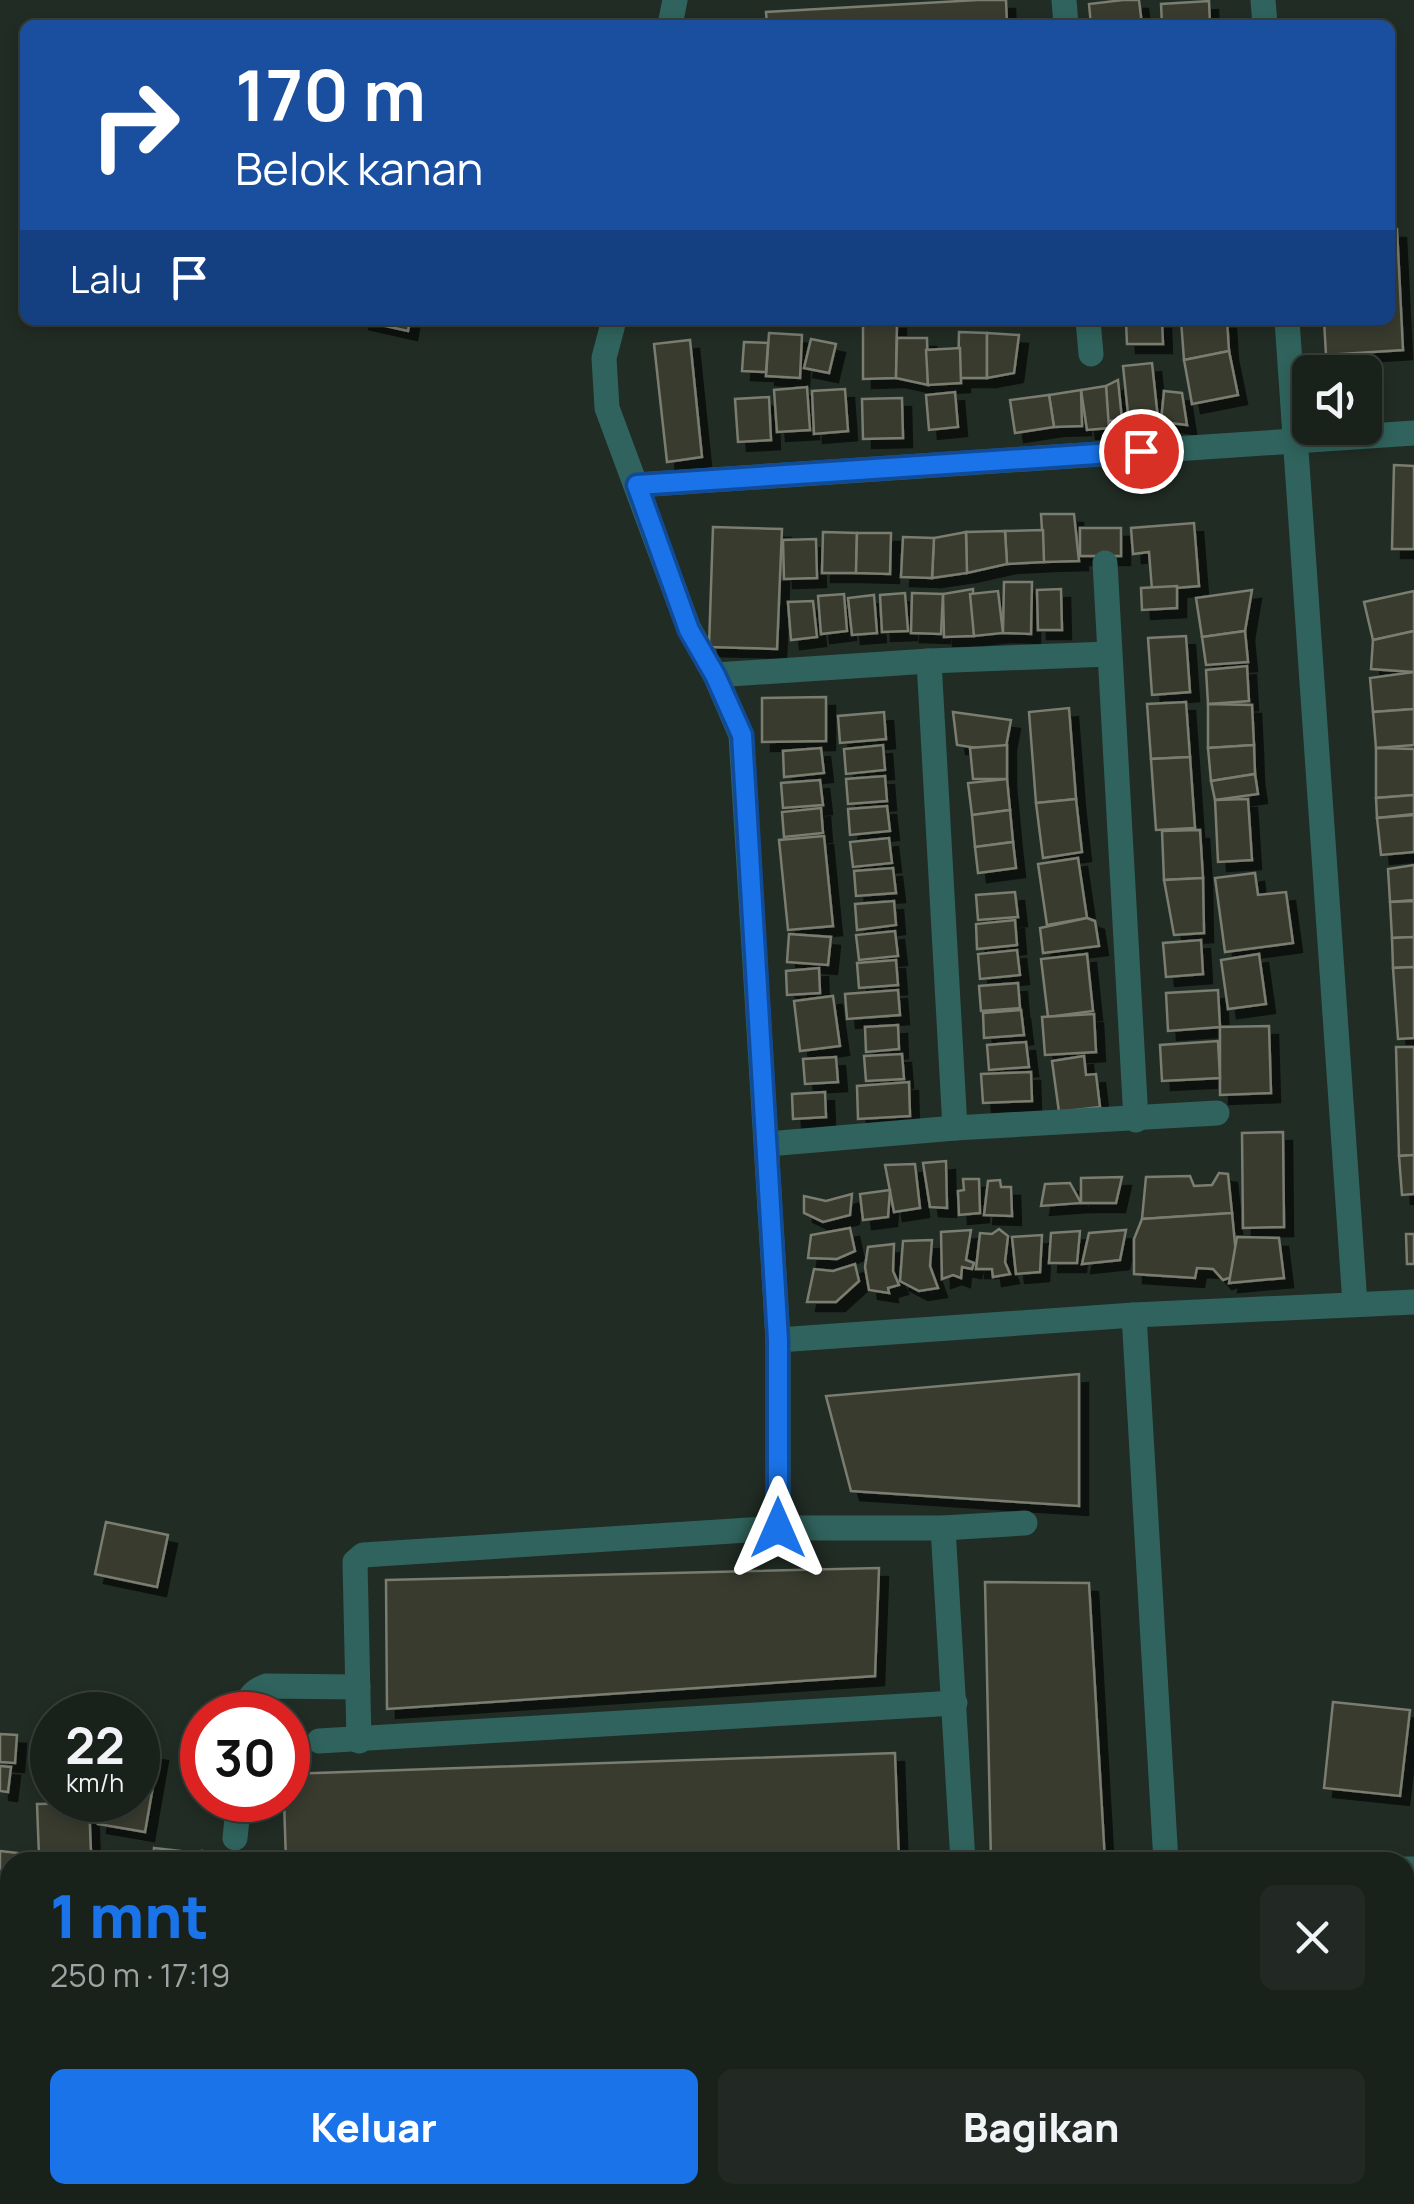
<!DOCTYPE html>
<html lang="id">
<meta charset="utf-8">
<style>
body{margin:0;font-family:Manrope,sans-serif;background:#222924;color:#f1f3f6;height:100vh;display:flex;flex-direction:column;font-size:38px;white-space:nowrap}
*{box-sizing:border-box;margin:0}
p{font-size:32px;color:#9fa3a3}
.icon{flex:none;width:55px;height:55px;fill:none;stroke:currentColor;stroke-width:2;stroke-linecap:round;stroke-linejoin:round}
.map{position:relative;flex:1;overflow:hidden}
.details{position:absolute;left:0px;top:1852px;width:1415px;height:352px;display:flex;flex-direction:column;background:#19211b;border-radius:30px 30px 0 0;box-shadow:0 5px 15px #0003,0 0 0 2px #373e3a}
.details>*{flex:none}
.banner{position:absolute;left:20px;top:20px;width:1375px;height:305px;border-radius:15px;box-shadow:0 5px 15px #0003,0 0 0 2px #373e3a;background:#1a4fa0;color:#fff;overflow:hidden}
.controls{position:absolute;left:1292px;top:355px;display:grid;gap:20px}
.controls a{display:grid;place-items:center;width:90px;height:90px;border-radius:15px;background:#19211b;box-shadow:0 5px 15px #0003,0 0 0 2px #373e3a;font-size:50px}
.speed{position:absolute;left:30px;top:1692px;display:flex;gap:20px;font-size:50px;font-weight:700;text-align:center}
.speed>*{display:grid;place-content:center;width:130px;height:130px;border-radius:50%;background:#19211b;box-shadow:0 5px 15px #0003,0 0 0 2px #373e3a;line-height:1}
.speed small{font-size:25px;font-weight:400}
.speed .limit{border:15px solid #d22;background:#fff;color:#111}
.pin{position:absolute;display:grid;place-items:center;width:85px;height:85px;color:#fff;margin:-42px;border:5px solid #fff;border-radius:50%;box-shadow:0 2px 10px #0007}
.me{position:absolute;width:110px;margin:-55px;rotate:0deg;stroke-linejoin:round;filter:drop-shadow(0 0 8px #0008)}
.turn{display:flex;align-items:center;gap:35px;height:210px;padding:0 50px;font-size:45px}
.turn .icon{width:130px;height:130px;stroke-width:2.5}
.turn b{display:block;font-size:70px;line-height:85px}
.then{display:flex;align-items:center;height:95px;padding:0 50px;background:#0003;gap:20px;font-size:38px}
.round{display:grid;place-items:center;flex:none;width:105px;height:105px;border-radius:15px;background:#222924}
.head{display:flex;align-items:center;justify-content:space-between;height:170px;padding:0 50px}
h1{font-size:60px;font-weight:800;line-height:75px;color:#1a73e8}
.button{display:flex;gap:20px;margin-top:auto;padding:20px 50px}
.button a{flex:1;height:115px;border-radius:15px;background:#1a73e8;color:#fff;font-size:40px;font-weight:800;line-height:115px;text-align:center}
.button a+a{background:#222924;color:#f1f3f6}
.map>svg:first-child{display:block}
</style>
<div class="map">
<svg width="1414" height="2204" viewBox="0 0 1414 2204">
<defs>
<filter id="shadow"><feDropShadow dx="9" dy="9" stdDeviation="0" flood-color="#0009"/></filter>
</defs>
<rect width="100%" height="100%" fill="#212c24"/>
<g fill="#393b2e" stroke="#7a7d6f" stroke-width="2.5" filter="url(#shadow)">
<path d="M978,0H1006L1007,25H767L766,12Z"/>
<path d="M1123,0H1139L1142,25H1091L1089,4Z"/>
<path d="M1209,1L1210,25H1162L1161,4Z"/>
<path d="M1390,229H1397L1403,350L1326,355L1324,320H1390Z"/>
<path d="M359,320H410L408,331Z"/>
<path d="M863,320H897L896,378L863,379Z"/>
<path d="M1131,320H1162L1163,344H1127L1126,322Z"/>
<path d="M1181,320H1227L1229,351L1184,360Z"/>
<path d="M959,332L987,333V378H958Z"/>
<path d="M769,333L802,335L800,378L766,376Z"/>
<path d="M987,333L1019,335L1014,373L987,378Z"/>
<path d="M897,338H927L928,385L896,378Z"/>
<path d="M811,339L836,344L829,373L804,368Z"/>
<path d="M690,340L702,457L667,462L654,344Z"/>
<path d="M744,342L768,343L766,372L742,371Z"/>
<path d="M960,348L961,383L928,385L926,350Z"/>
<path d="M1229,351L1238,395L1192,404L1184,360Z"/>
<path d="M1152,363L1158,419L1129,423L1123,366Z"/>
<path d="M1118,380L1122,420L1108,421L1106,386Z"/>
<path d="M1106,386L1109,428L1087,430L1081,390Z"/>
<path d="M807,387L810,430L777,432L774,390Z"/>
<path d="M845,389L848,431L814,434L812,391Z"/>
<path d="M1081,390L1082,426L1054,427L1049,395Z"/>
<path d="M1164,391L1182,393L1187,425L1161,422Z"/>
<path d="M955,392L958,427L929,430L926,395Z"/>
<path d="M1049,395L1054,427L1015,433L1010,400Z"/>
<path d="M769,397L771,440L738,442L735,399Z"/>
<path d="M902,398L903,438L863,439L862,399Z"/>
<path d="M1394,465L1414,466V549H1392Z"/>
<path d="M1041,514H1074L1079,561L1044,562Z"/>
<path d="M1194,523L1199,586L1152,590L1149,552L1133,554L1131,528Z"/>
<path d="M713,527L782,529L777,649L709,647Z"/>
<rect x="1080" y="528" width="41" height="28"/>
<path d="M1043,530L1044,562L1007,564L1005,531Z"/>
<path d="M1005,531L1007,564L967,573L966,532Z"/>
<path d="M823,532L857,533L856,573H822Z"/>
<path d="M966,532L967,573L932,578L934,538Z"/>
<path d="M857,533H891L890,574L856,573Z"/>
<path d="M903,537L934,538L932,578L901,577Z"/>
<path d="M816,539L817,578L784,579L783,540Z"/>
<path d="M1004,582H1032L1031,634L1003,633Z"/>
<path d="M1177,586V608L1142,610L1141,588Z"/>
<path d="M973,589L974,636L944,637L943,594Z"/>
<path d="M1061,589L1062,630H1038L1037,590Z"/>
<path d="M1252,590L1245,631L1202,637L1196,598Z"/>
<path d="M998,591L1003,633L974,636L970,594Z"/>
<path d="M1414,591V631L1373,640L1364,602Z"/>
<path d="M905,593L908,631L882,632L880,595Z"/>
<path d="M912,593L943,594L941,634L911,633Z"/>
<path d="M844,594L847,631L821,634L818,596Z"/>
<path d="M874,595L877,633L852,635L848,598Z"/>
<path d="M813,601L817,637L791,640L788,602Z"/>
<path d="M1245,631L1248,662L1206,665L1202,637Z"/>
<path d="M1414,631V672L1371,669L1373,640Z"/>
<path d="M1186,636L1190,692L1152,695L1148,638Z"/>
<path d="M1247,666L1249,701L1208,704L1206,670Z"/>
<path d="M1414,672V709L1373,712L1370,678Z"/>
<path d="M826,697V741L762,742V698Z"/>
<path d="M1186,702L1190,757L1151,759L1147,704Z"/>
<path d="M1208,704L1252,705L1254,745L1208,748Z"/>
<path d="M1069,708L1076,799L1036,803L1029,712Z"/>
<path d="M1414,709V745L1376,748L1373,712Z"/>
<path d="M884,712L886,739L840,743L838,716Z"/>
<path d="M953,712L1011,720L1005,752L957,745Z"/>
<path d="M883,745L885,770L846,774L844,749Z"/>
<path d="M1007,745V779H973L970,748Z"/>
<path d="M1254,745L1255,774L1211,781L1208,748Z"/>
<path d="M821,748L824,773L784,777L783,751Z"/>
<path d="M1376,748L1414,749V795L1376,798Z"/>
<path d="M1190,757L1195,828L1156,830L1151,759Z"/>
<path d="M1255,774L1258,794L1215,800L1211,781Z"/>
<path d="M885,776L887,801L848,804L846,779Z"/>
<path d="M1007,779L1010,810L972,815L968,783Z"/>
<path d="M820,780L823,805L783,808L781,783Z"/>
<path d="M1414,795V814L1377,818L1376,798Z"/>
<path d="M1076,799L1082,852L1043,858L1036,803Z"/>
<path d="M1248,799L1252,860L1218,862L1215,800Z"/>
<path d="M887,806L890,831L850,835L848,809Z"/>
<path d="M821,808L823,833L784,837L782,812Z"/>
<path d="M1010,810L1013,842L975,847L972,815Z"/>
<path d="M1414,815V852L1381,855L1377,818Z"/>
<path d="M1200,830L1203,878L1164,880L1162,831Z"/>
<path d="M824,836L833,926L788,930L779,840Z"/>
<path d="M889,838L892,863L853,867L850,842Z"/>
<path d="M1013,842L1016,868L978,873L975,847Z"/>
<path d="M1078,858L1087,918L1047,925L1038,864Z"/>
<path d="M1414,865V900L1390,902L1388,869Z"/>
<path d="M893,868L896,893L856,896L854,871Z"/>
<path d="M1255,873L1258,895L1286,892L1293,943L1225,952L1215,878Z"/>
<path d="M1203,878L1204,933L1174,935L1164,880Z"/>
<path d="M1015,892L1018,917L978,920L976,895Z"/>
<path d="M894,901L896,925L857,930L855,904Z"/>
<path d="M1414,901V937L1392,938L1390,902Z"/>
<path d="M1087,918L1095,921L1099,946L1043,953L1040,928Z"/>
<path d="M1015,920L1017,945L977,949L976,924Z"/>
<path d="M895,931L898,956L859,960L856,935Z"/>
<path d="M789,934L831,937L828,965L787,962Z"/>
<path d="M1414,937V967L1393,968L1392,938Z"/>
<path d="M1201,940L1203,974L1166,977L1163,943Z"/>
<path d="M1017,950L1020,975L980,979L978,954Z"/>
<path d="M1087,954L1093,1011L1048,1017L1041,959Z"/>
<path d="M1259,954L1266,1004L1228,1009L1221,960Z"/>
<path d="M896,960L898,985L859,988L857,963Z"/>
<path d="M1414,967V1038L1398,1039L1393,968Z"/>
<path d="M819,968L820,993L787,995L786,971Z"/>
<path d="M1018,983L1020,1008L981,1011L979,986Z"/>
<path d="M898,990L900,1015L847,1019L845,994Z"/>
<path d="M1218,990L1220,1027L1168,1031L1166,993Z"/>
<path d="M833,996L840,1046L800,1051L794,1001Z"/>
<path d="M1021,1010L1024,1035L984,1038L983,1013Z"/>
<path d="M1094,1014L1096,1052L1045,1055L1042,1017Z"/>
<path d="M898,1025L899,1049L866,1052L865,1027Z"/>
<path d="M1269,1026L1271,1093L1220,1095V1027Z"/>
<path d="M1218,1041L1220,1078L1162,1081L1160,1045Z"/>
<path d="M1026,1042L1029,1067L989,1070L987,1045Z"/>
<path d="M1396,1047H1414V1155L1399,1156Z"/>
<path d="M902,1054L904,1079L866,1081L864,1056Z"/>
<path d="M1084,1056L1086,1075L1096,1074L1100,1107L1059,1112L1052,1061Z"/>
<path d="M836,1057L838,1082L805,1084L803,1059Z"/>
<path d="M1031,1072L1032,1101L983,1103L981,1074Z"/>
<path d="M909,1082L910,1116L858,1119L857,1086Z"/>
<path d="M825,1092L826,1117L793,1119L792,1094Z"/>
<path d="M1283,1132L1284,1227L1243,1228L1242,1133Z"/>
<path d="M1414,1155V1194L1402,1195L1399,1156Z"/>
<path d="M946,1161L947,1208L930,1207L923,1163Z"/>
<path d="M915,1164L920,1208L894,1212L885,1165Z"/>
<path d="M1219,1173L1228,1174L1232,1213L1142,1219L1146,1177L1190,1176L1194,1186L1212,1185Z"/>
<path d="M1122,1177L1116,1203H1081V1178Z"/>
<path d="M963,1179H979L980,1213L959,1215L958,1191L964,1190Z"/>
<path d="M1000,1180L1001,1187H1011L1012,1216L984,1215L988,1181Z"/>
<path d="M1070,1183L1081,1203L1041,1206L1045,1184Z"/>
<path d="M890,1190L888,1217L863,1220L860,1194Z"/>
<path d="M852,1194L850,1215L823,1222L804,1213V1196L826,1201Z"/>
<path d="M1232,1213L1238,1275L1223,1280L1213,1269L1197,1268L1195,1278L1134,1274V1239L1142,1219Z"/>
<path d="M850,1228L855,1251L837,1259L808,1258L811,1235Z"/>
<path d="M999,1229L1008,1236L1005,1262L1010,1274L993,1277L992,1269H976L980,1233L992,1234Z"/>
<path d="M971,1230L966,1260L974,1263L972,1269L962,1267L961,1278L953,1275L942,1279L941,1232Z"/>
<path d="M1126,1230L1120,1260L1082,1264L1089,1233Z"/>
<path d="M1080,1231L1077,1263H1049L1051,1233Z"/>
<path d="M1406,1234H1414V1264H1407Z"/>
<path d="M1042,1235L1040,1272L1016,1274L1012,1237Z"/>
<path d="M1237,1237L1279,1238L1284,1278L1229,1283Z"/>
<path d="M932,1240L930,1266L938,1288L919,1291L900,1281L903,1241Z"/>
<path d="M894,1244L893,1271L899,1285L888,1288L889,1293L869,1290L865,1267L868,1247Z"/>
<path d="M855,1264L859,1281L836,1302H807L814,1269L833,1271Z"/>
<path d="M1079,1374V1506L851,1491L826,1396Z"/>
<path d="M106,1522L168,1535L157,1587L95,1574Z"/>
<path d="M879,1568L875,1676L387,1709L386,1580Z"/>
<path d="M985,1582L1089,1583L1105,1862H991Z"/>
<path d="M1333,1702L1410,1710L1400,1796L1324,1788Z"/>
<path d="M0,1734L17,1735L15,1763L0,1762Z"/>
<path d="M138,1749L159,1752L145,1832L98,1824L102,1800H138Z"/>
<path d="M895,1753L899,1862H286L284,1800H288V1774Z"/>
<path d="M0,1766L11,1767L8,1792L0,1791Z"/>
<path d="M89,1803L91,1853L39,1856L37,1804Z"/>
<path d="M154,1848L199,1853L198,1862H153Z"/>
<path d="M0,1851L36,1855V1862H10V1892H0Z"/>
<path d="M202,1851L248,1857L247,1862H201Z"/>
<rect x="1405" y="1883" width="9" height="170"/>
<rect x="0" y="1929" width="10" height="34"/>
<rect x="0" y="1993" width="10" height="39"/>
<path d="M1414,2084V2204H1324L1323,2195H1405V2085Z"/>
<path d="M421,2195H964L965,2204H421Z"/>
<path d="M993,2195H1168L1169,2204H993Z"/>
<path d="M1202,2195H1310L1311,2204H1202Z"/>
</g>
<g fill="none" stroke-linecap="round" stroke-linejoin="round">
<g stroke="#30635d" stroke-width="25">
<path d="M1064,0L1066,25"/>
<path d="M1263,0L1265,25"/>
<path d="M670,25L675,0"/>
<path d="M614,320L604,358L607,408L689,629L715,675L741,735L778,1340V1528"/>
<path d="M1088,320L1091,354"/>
<path d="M1287,320L1355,1304"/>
<path d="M637,485L1414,433"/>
<path d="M1105,563L1136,1120"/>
<path d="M929,661L955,1128"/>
<path d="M715,675L929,661L1109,654"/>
<path d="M768,1144L955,1128L1217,1113"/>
<path d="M1134,1315L1166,1862"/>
<path d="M778,1340L1134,1315L1414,1302"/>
<path d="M943,1528L963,1862"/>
<path d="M246,1715C247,1699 251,1692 266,1686L358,1687"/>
<path d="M319,1741L955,1703"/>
<path d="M359,1741L355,1562L363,1555L778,1528H943L1025,1523"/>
<path d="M235,1838L239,1800"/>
<path d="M1405,1869H1414"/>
<path d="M1405,2063L1414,2062"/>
<path d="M982,2195V2204"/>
<path d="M1187,2195L1188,2204"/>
</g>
</g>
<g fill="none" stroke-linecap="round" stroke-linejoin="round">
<g stroke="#114b97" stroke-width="25">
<path id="route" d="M778,1528V1340L742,735L715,675L689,630L637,485L1141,451"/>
</g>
<use href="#route" stroke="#1a73e8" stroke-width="18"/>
</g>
</svg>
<div class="controls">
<a><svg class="icon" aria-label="sound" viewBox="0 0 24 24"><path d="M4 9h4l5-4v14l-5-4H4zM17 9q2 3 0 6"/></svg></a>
</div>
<div class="speed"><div>22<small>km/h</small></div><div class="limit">30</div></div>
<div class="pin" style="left:1141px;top:451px;background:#d93025"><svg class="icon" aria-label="arrive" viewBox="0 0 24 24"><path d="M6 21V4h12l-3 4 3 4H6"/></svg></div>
<svg class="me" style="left:778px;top:1528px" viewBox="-20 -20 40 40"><path d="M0-17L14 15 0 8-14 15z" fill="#1a73e8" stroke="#fff" stroke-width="4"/></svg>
<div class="banner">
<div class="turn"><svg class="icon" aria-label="right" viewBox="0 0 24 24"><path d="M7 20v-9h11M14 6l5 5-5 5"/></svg><div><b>170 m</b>Belok kanan</div></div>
<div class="then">Lalu<svg class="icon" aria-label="arrive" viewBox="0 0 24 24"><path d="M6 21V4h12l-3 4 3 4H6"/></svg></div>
</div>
<section class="details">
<div class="head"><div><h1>1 mnt</h1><p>250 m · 17:19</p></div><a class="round"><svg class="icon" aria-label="close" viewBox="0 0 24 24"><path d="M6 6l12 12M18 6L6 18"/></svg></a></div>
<div class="button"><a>Keluar</a><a>Bagikan</a></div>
</section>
</div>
